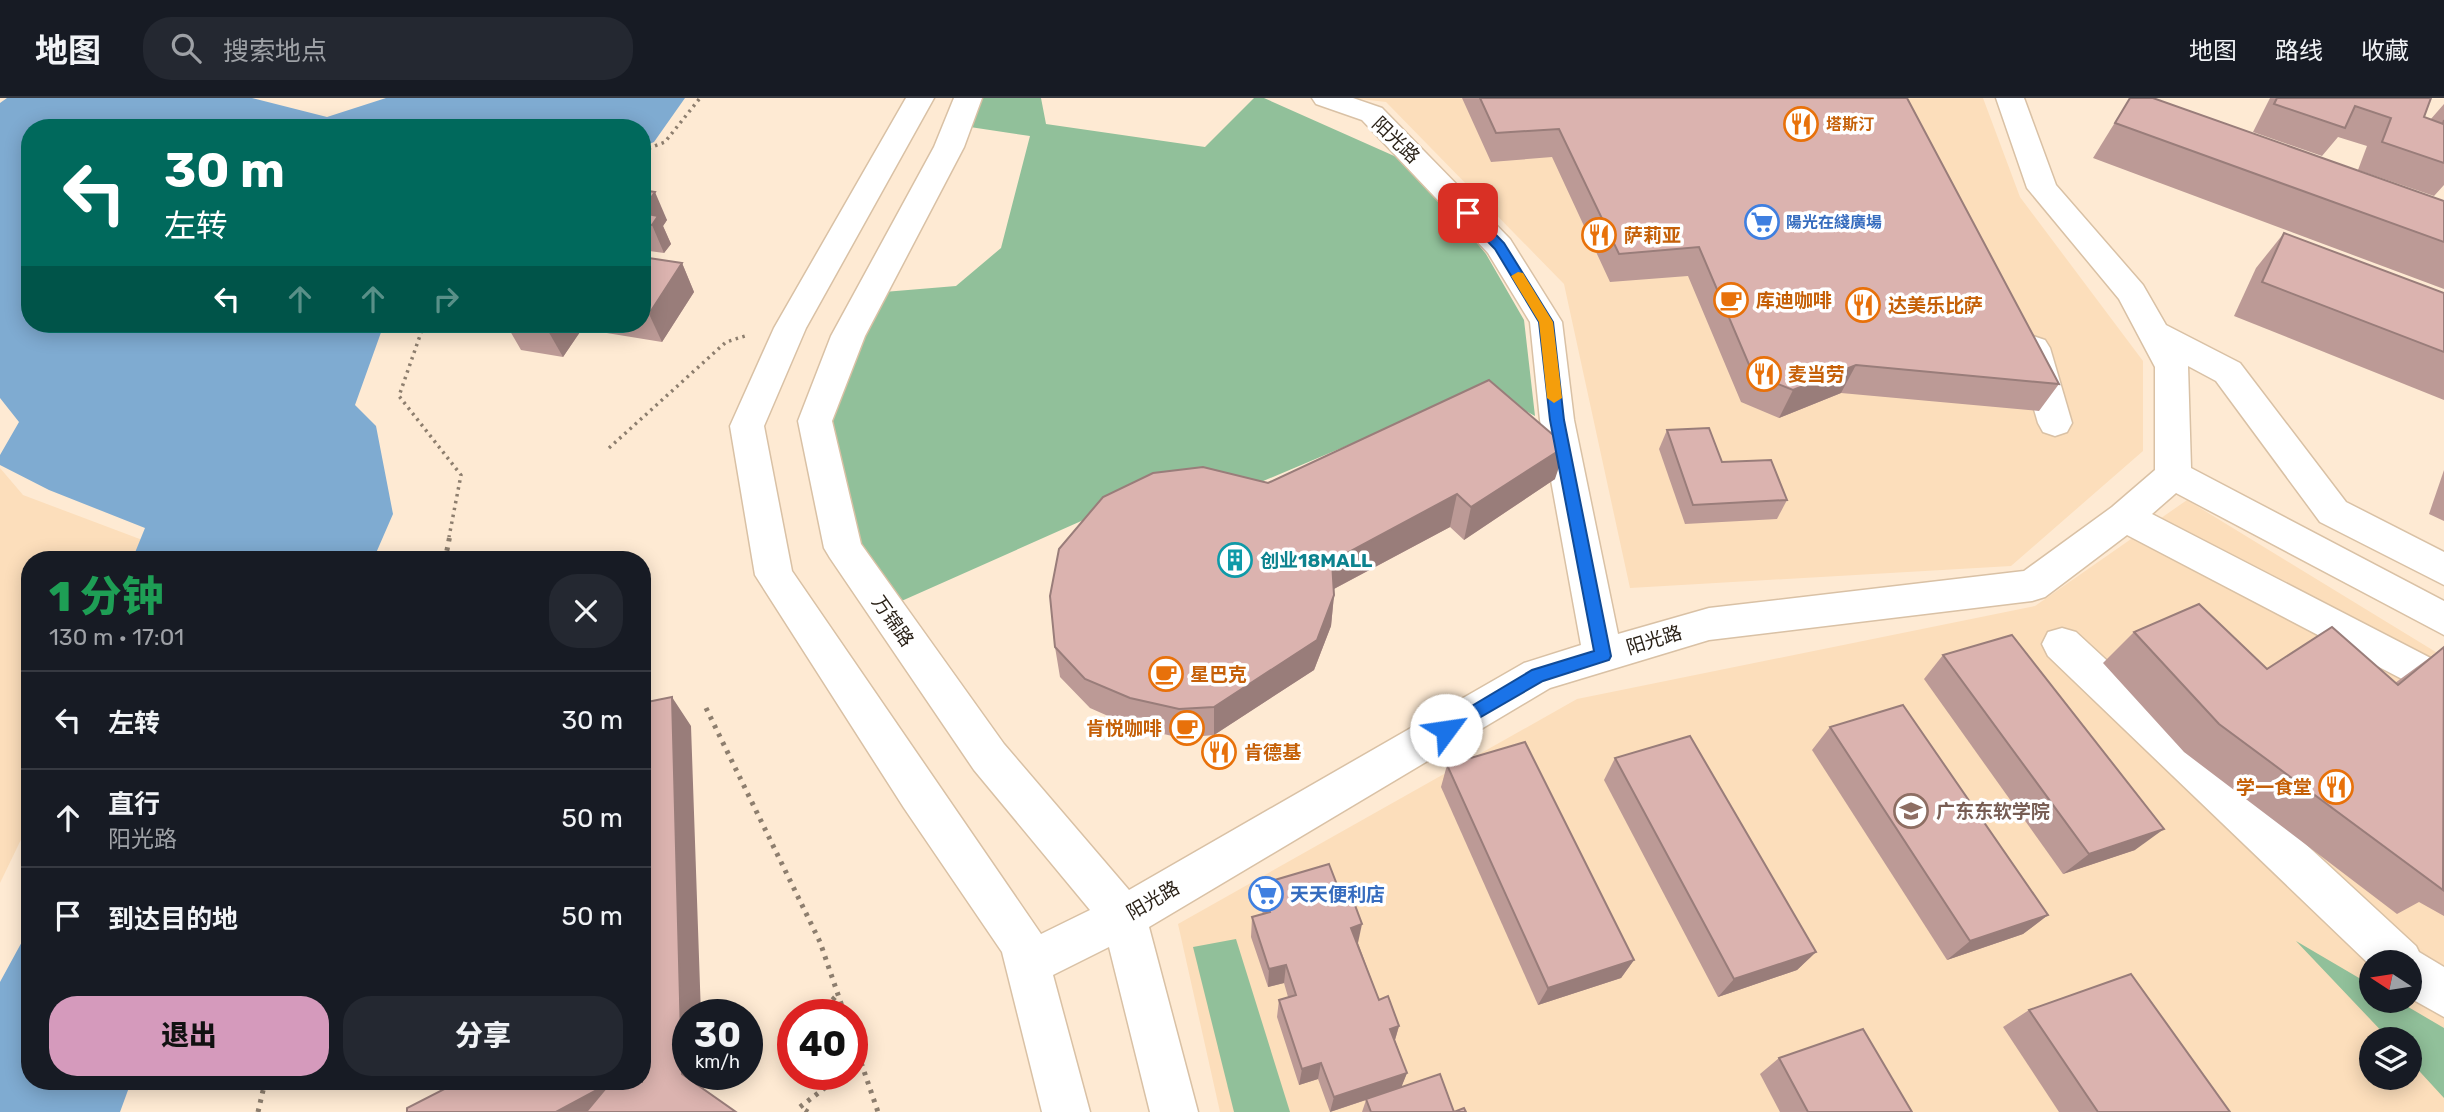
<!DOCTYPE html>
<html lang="zh">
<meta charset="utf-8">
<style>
body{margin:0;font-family:Rubik,"Noto Sans SC",sans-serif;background:#242831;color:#f1f3f6;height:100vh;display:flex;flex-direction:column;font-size:26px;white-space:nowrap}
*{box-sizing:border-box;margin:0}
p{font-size:23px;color:#9ea1a6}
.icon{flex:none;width:38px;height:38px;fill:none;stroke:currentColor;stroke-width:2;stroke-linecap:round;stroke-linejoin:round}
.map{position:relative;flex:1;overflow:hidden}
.panel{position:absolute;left:21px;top:453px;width:630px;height:539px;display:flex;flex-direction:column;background:#171b24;border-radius:28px;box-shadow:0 4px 18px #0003}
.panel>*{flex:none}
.top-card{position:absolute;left:21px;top:21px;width:630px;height:214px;border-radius:28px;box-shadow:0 4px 18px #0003;background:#00695c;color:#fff;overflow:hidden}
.needle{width:46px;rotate:282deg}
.tools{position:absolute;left:2359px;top:852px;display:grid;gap:14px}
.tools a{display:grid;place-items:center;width:63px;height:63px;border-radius:50%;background:#171b24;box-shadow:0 4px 18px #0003;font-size:35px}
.speed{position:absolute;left:672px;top:901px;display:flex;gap:14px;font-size:35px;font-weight:700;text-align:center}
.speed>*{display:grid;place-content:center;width:91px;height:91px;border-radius:50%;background:#171b24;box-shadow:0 4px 18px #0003;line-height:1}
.speed small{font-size:18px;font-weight:400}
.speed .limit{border:10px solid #d22;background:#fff;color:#111}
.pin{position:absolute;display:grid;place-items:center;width:60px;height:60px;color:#fff;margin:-30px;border-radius:14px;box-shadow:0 4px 10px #0006}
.me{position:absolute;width:77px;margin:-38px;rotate:59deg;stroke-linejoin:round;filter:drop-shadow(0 0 5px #0008)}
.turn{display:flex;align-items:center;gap:24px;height:147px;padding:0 28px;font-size:32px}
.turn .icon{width:91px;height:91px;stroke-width:2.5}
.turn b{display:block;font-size:49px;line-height:60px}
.lanes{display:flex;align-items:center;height:66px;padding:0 28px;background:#0003;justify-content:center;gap:35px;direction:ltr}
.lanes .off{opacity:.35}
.round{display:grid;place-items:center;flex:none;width:74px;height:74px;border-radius:28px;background:#242831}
.headline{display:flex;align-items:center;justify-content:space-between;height:119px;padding:0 28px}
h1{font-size:42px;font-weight:800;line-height:52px;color:#1e9e55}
.action{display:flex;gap:14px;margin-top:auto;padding:14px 28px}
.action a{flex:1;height:80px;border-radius:28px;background:#d59abc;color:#111;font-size:28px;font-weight:800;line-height:80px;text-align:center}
.action a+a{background:#242831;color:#f1f3f6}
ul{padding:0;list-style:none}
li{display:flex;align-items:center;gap:21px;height:98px;padding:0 28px;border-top:2px solid #363941}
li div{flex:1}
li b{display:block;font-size:26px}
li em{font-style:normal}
header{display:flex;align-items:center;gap:42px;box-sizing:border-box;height:98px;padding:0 35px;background:#171b24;border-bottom:2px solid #363941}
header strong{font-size:33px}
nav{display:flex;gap:38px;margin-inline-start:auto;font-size:24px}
.search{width:490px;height:63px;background:#242831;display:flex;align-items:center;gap:18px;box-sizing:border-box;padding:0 24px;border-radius:28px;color:#9ea1a6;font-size:26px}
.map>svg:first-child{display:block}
</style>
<header>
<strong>地图</strong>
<div class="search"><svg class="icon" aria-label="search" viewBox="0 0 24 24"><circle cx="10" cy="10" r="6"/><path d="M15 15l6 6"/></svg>搜索地点</div>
<nav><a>地图</a><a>路线</a><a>收藏</a></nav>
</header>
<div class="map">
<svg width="2444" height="1014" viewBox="0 0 2444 1014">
<rect width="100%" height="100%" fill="#feead3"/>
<g fill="#fcdebb" fill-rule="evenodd">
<path d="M1351,0H1983L2020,99L2143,263V353L2011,468L1630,490L1564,186L1386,4Z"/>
<path d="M0,370L23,397L161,449L155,462H30V723L0,785Z"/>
<path d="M2187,402L2444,559V1014H1220L1178,826L1577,601L2035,508ZM2371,864H2410V903H2371ZM2371,942H2410V980H2371Z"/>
</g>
<g fill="#91c09a">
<path d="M980,0H1041L1046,26L1205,49L1254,0H1264L1410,65L1486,156L1524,222L1535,318L1483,290L1242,392L1124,404L897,505L856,446L827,320L884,194L956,188L1001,150L1030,38L970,29Z"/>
<path d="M1236,841L1290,1014H1234L1193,849Z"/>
<path d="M2296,843L2371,887V903H2398L2444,930V1000L2410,963V942L2389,941Z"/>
</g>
<g fill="#7fabd1">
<path d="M7,0H252L327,19L386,0H685L654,44L642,49V30H30V226H384L355,307L376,328L393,416L373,462H132L145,430L49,392L0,367V357L19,324L0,300V5Z"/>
<path d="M30,829V984H131L120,1014H0V884Z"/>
</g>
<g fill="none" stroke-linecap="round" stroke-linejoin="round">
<g stroke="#d9c1a5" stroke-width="3">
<g id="minor">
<path d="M906,0H934L806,230L764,328L792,473L1041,836L1090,812L974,672L830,460L824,450L798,323L831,238L934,49L954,0H982L964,49L865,238L832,323L861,446L1004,646L1129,792L1524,565L1581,547L1540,322L1530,224L1488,155L1362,22L1316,6L1312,0H1353L1382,10L1510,141L1562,224L1574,322L1618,536L1709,510L2024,473L2112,409L2155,372V269L2119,201L2027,90L1996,0H2024L2056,87L2143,187L2166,227L2240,265L2346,404L2444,454V487L2320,424L2216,283L2188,268L2191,370L2444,503V537L2176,395L2152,416L2444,567V603L2127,437L2045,499L2032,503L1709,542L1550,590L1149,829L1198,1014H1150L1109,849L1053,877L1090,1014H1042L1002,854L904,710L755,477L730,328L774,230Z"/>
<path d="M2033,238L2045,242L2050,250L2072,325L2067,334L2055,338L2043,334L2038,325L2016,250L2021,242Z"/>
<path d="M2062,530L2076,534L2416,848L2419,854L2444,869V919L2410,900V864H2371V868L2048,558L2042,546L2048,534Z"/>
</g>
</g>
<g stroke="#8d7e6e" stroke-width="3.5" stroke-dasharray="2.5 4.5" stroke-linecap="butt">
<path d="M642,53L665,44L700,0"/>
<path d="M424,226L399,298L461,377L449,439"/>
<path d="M609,350L726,244L745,238"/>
</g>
<g stroke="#8d7e6e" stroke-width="5" stroke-dasharray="3.5 6" stroke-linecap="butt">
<path d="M445,462L450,437"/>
<path d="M706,610L820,844L845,917"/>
<path d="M824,917L823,912L838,896"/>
<path d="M852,938L878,1014"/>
<path d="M258,1014L265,984"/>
<path d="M808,1014L800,1009L843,976"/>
</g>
<use href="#minor" fill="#fff" fill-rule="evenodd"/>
</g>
<g fill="#bc9a96">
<path d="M1462,0H1907L2059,286L2039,313L1841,295L1779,320L1741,304L1688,178L1610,184L1552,59L1491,64Z"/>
<path d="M2130,0L2444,103V191L2093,60Z"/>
<path d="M2270,0H2431L2424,19L2430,22L2444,6V87L2434,98L2358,72L2367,48L2338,39L2322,58L2253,34Z"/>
<path d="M642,92L667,122L663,128L671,146L664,155L642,152Z"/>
<path d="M2284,135L2444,195V302L2234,218L2256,170Z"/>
<path d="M642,159L682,165L694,194L662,244L582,231L563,259L521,252L506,226H642Z"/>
<path d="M1667,332L1787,402L1777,421L1685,426L1659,351Z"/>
<path d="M2444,372V423L2429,416Z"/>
<path d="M1555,381L1464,442L1450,429L1334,491V497L1331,528L1314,572L1214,637L1181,640L1133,629L1090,610L1060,579L1055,549L1268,385Z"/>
<path d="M2134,534L2267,571L2395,585L2444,549V818L2419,804L2397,816L2184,654L2103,565Z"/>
<path d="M1943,557L2135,752L2063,776L1924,581Z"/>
<path d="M1830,629L2048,817L2023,836L1947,862L1812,652Z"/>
<path d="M1615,660L1816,854L1797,872L1718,899L1604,682Z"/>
<path d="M1447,667L1634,862L1621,880L1538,907L1441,689Z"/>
<path d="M1261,786L1358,845L1379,902L1399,928L1395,942L1407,975L1401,989L1454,1014H1466H1362L1366,1002L1330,1014L1318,981L1299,987L1277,919L1279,902L1288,899L1284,885L1268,889L1251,839L1252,819L1263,816L1260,806Z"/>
<path d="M2029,912L2230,1014H2059L2003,929Z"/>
<path d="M1779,960L1912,1014H1780L1760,976Z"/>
</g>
<g fill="#997d7a">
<path d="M655,94L667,122L663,128L671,146L664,155L652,127L642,119V113Z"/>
<path d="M682,165L694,194L662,244L649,216Z"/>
<path d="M551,226H579L582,231L563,259L547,231Z"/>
<path d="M1856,267L1841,295L1779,320L1793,292Z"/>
<path d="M1566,348L1555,381L1464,442L1471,409Z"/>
<path d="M1457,396L1450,429L1328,494L1332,463Z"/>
<path d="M1334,497L1331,528L1314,572L1214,637V609Z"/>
<path d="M672,599L691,628L701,917H688V976H703L704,995L682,976Z"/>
<path d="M2164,731L2135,752L2063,776L2089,756Z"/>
<path d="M2048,817L2023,836L1947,862L1970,843Z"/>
<path d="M1362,826L1358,845L1347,849L1351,830Z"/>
<path d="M1816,854L1797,872L1718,899L1734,881Z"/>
<path d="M1634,862L1621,880L1538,907L1548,890Z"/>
<path d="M1286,867L1284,885L1268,889L1269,871Z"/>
<path d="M1399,928L1394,945L1390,931Z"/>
<path d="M1321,965L1318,981L1299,987L1302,971Z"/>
<path d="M1407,975L1401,990L1330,1014L1334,999Z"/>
<path d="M610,985L616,1014H556Z"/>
</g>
<g fill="#dbb3af" stroke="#997d7a" stroke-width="2">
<path d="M1480,0H1907L2059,286L1856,267L1793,292L1753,276L1699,149L1619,156L1559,31L1496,35Z"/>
<path d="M2130,0H2153L2444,103V144L2115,25Z"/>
<path d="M2277,0H2431L2424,19L2443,26L2444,22V65L2382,44L2391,20L2355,8L2345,30L2274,6Z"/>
<path d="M642,92L655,94L642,113Z"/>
<path d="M642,115L658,118L652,127L642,126Z"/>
<path d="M2284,135L2444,195V254L2262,184Z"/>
<path d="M642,159L682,165L649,216L642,215Z"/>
<path d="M514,226H551L547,231Z"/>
<path d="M1489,282L1566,348L1471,409L1457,396L1332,463L1334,497L1317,542L1214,609L1179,611L1130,600L1085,581L1055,549L1050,498L1059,451L1103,399L1153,375L1203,369L1268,385Z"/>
<path d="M1709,330L1722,364L1771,362L1787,402L1693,407L1667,332Z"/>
<path d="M2199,506L2267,571L2332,529L2398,587L2444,549L2443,792L2219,626L2134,534Z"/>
<path d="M2012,537L2164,731L2089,756L1943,557Z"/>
<path d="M672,599L682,976L736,1014H586L610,985L556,1014H407V1010L458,984H642V605Z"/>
<path d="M1903,607L2048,817L1970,843L1830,629Z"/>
<path d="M1690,638L1816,854L1734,881L1615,660Z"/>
<path d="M1525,644L1634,862L1548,890L1447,667Z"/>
<path d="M1329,766L1341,797L1350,794L1362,826L1351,830L1379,902L1388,898L1399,928L1390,931L1407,975L1334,999L1321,965L1302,971L1279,902L1296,897L1286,867L1269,871L1252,819L1270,814L1261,786Z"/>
<path d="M2131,876L2230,1014H2098L2029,912Z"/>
<path d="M1863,931L1912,1014H1808L1779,960Z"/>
<path d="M1440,976L1454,1014L1464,1010L1466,1014H1371L1366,1001Z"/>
</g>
<path fill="#1a73e8" stroke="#114b97" stroke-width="2" d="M1463,112H1472L1504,145L1553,224L1564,322L1611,558L1609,562L1543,583L1446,639L1437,632L1440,627L1532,572L1594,553L1550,322L1539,224L1495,151L1463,118Z"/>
<path fill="#f59e0b" d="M1518,174L1523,175L1553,224L1562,300L1554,305L1547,300L1539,224L1511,178Z"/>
<defs>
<g id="restaurant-ring" transform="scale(1.75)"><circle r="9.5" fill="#fff" stroke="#e8710a" stroke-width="1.5"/><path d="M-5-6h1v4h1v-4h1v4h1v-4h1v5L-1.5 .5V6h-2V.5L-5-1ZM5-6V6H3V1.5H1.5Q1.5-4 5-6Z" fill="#e8710a"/></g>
<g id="supermarket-ring" transform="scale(1.75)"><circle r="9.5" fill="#fff" stroke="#3f7fe0" stroke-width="1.5"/><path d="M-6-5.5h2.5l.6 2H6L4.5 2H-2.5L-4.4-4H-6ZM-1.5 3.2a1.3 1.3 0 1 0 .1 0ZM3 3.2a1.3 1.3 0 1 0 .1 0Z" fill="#3f7fe0"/></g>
<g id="cafe-ring" transform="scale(1.75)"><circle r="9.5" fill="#fff" stroke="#e8710a" stroke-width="1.5"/><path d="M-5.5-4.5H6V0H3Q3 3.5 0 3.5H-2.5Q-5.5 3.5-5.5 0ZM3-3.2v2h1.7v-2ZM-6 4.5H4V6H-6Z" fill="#e8710a"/></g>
<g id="building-ring" transform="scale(1.75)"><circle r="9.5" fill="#fff" stroke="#0f9aa8" stroke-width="1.5"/><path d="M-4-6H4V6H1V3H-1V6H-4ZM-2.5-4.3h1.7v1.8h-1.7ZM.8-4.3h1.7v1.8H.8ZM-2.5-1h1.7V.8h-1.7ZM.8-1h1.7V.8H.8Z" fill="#0f9aa8"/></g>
<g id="university-ring" transform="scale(1.75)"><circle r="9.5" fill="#fff" stroke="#8d6e63" stroke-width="1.5"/><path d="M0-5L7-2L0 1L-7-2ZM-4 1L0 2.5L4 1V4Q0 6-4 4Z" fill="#8d6e63"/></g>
</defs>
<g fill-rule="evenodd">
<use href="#restaurant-ring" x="1801" y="26"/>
<use href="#supermarket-ring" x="1762" y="124"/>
<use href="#restaurant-ring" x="1599" y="137"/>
<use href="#cafe-ring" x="1731" y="202"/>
<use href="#restaurant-ring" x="1863" y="207"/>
<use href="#restaurant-ring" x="1764" y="276"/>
<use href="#building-ring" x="1235" y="462"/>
<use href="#cafe-ring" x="1166" y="576"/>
<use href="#cafe-ring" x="1187" y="630"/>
<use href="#restaurant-ring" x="1219" y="654"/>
<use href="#restaurant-ring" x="2336" y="689"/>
<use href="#university-ring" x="1911" y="713"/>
<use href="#supermarket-ring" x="1266" y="796"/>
</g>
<g text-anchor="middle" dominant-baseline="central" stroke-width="7" stroke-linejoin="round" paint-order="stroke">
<g font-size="16" font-weight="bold" fill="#c56008" stroke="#fff" text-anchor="start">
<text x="1826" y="26">塔斯汀</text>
</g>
<g font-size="16" font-weight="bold" fill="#366cbe" stroke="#fff" text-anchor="start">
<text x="1786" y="124">陽光在綫廣場</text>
</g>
<g font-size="19" fill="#281f15" stroke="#fff">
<text transform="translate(1396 42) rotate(44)">阳光路</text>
<text transform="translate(893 523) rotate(55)">万锦路</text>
<text transform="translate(1654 542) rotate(-17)">阳光路</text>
<text transform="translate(1153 802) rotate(-30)">阳光路</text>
</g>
<g font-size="19" font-weight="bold" fill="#c56008" stroke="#fff" text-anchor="start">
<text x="1624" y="137">萨莉亚</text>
<text x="1756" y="202">库迪咖啡</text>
<text x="1888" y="207">达美乐比萨</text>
<text x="1788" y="276">麦当劳</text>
<text x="1190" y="576">星巴克</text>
<text x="1162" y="630" text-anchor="end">肯悦咖啡</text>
<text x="1244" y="654">肯德基</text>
<text x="2312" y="689" text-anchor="end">学一食堂</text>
</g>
<g font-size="19" font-weight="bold" fill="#0d838f" stroke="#fff" text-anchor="start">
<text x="1260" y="462">创业18MALL</text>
</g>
<g font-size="19" font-weight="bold" fill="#785e54" stroke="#fff" text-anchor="start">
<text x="1936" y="713">广东东软学院</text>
</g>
<g font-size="19" font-weight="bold" fill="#366cbe" stroke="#fff" text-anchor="start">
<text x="1290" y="796">天天便利店</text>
</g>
</g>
</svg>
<div class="tools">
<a><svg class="needle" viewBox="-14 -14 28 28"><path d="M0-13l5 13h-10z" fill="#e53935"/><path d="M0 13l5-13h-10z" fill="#9ea1a6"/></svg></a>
<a><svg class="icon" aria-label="layers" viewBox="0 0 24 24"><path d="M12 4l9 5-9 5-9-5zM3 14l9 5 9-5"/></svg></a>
</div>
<div class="speed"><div>30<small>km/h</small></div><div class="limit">40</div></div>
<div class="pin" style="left:1468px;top:115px;background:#d93025"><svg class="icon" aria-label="arrive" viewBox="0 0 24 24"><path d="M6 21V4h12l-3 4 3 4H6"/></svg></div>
<svg class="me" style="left:1446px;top:632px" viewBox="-20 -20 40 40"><circle r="19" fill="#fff"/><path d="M0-13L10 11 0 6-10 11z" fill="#1a73e8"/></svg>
<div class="top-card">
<div class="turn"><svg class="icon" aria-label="left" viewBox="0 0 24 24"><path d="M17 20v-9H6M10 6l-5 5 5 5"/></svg><div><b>30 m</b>左转</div></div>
<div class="lanes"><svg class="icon" aria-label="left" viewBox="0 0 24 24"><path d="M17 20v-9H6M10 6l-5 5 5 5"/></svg><svg class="icon off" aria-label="ahead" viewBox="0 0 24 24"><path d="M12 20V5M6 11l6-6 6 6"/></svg><svg class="icon off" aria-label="ahead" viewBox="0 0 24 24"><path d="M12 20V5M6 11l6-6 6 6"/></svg><svg class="icon off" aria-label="right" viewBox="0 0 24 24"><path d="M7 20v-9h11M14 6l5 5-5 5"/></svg></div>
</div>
<section class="panel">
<div class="headline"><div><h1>1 分钟</h1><p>130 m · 17:01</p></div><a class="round"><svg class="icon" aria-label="close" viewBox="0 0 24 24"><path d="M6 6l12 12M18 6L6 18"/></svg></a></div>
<ul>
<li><svg class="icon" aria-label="left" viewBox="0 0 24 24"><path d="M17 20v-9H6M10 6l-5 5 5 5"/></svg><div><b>左转</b></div><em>30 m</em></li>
<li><svg class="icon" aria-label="ahead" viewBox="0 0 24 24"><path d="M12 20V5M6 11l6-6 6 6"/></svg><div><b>直行</b><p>阳光路</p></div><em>50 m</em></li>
<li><svg class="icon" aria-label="arrive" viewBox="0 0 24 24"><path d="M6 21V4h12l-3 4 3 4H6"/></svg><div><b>到达目的地</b></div><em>50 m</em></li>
</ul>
<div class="action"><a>退出</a><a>分享</a></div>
</section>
</div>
